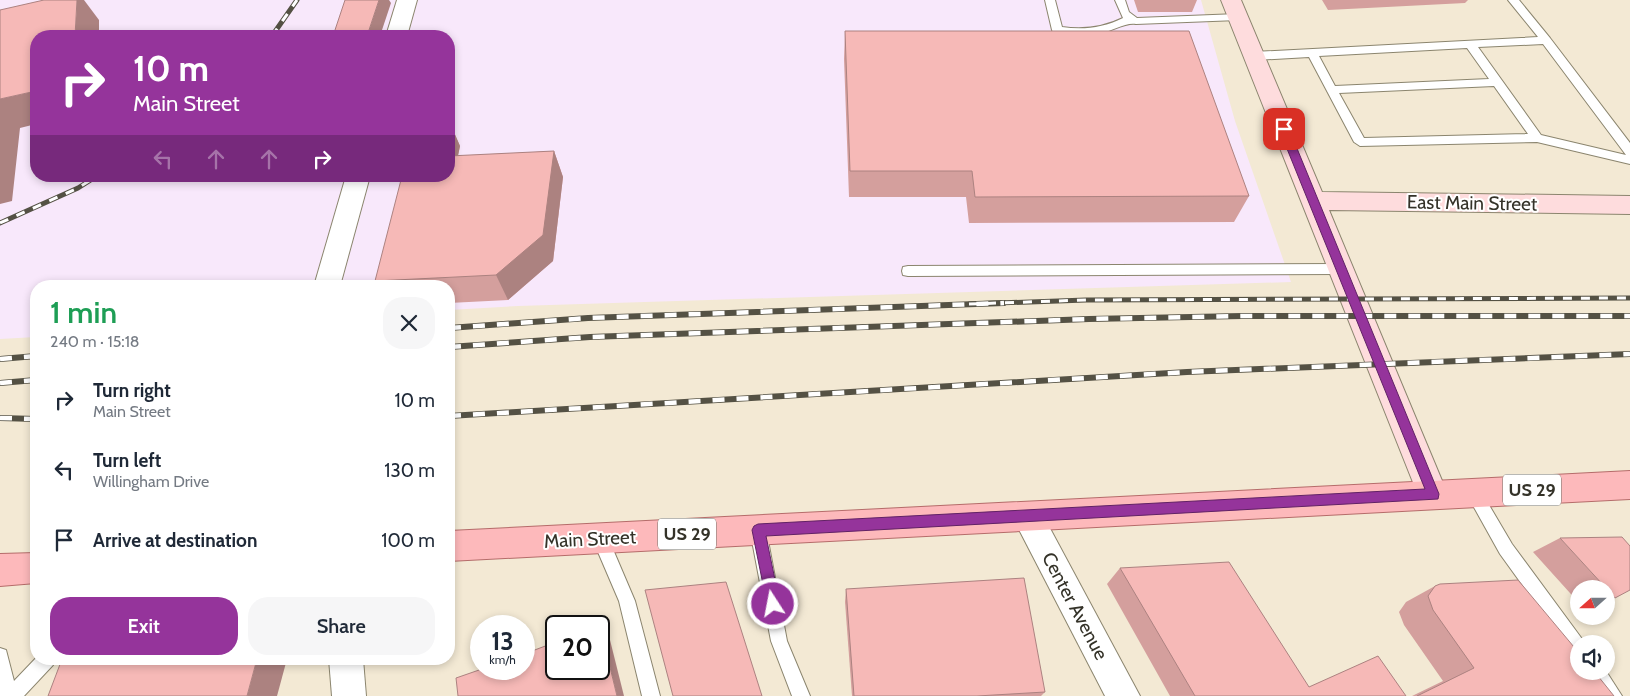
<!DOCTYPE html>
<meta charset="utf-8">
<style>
body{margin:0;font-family:Cabin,sans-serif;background:#f6f6f7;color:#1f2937;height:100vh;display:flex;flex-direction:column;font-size:19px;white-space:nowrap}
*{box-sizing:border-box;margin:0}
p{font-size:16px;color:#747a83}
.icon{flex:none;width:28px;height:28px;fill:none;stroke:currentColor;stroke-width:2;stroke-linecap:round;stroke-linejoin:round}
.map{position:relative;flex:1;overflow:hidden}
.drawer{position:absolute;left:30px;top:280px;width:425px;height:385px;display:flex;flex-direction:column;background:#fff;border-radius:20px;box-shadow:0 2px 8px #0003}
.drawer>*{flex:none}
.guide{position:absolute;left:30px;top:30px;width:425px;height:152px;border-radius:20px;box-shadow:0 2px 8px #0003;background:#95349b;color:#fff;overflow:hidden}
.needle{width:32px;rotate:249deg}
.controls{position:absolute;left:1570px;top:580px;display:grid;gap:10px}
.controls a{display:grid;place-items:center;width:45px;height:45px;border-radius:50%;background:#fff;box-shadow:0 2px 8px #0003;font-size:25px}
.speed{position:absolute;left:470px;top:615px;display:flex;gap:10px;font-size:25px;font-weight:700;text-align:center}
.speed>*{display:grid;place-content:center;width:65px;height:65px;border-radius:50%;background:#fff;box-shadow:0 2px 8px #0003;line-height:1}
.speed small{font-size:12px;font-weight:400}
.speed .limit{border:2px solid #111;border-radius:8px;background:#fff;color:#111}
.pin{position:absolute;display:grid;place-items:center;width:42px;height:42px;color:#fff;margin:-21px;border-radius:10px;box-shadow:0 2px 8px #0006}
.me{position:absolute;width:55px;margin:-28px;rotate:349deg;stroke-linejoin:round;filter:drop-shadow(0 0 4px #0008)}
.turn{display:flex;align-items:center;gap:18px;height:105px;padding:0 20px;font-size:22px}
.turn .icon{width:65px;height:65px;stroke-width:2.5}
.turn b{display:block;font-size:35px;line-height:42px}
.lanes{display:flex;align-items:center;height:48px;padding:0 20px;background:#0003;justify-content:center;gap:25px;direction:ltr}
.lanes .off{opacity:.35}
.round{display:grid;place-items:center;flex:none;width:52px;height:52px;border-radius:20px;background:#f6f6f7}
.head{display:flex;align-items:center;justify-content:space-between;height:85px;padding:0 20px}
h1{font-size:30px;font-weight:600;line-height:38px;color:#1e9e55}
.action{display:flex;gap:10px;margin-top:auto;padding:10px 20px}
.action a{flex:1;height:58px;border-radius:20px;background:#95349b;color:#fff;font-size:20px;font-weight:600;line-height:58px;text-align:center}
.action a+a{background:#f6f6f7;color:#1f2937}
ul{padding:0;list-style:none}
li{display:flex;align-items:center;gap:15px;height:70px;padding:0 20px}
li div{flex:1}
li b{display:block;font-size:19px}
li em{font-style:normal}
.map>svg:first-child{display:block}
</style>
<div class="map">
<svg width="1630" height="696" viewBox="0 0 1630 696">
<rect width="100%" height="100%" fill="#fff9df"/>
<path fill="#f3e9d4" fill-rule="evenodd" d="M0,0H1630V696H0ZM36,36H449V176H36ZM36,286H449V659H36ZM1579,589H1606V616H1579ZM481,626H524V669H481ZM556,626H599V669H556ZM1579,644H1606V671H1579Z"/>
<path fill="#f8e8fb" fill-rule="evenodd" d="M0,0H1201L1235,121L1291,282L518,306L449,310V286H36V337L0,339ZM36,36H449V176H36Z"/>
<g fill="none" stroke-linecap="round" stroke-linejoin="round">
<g stroke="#8b856e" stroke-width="2">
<g id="lane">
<path d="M1045,0H1055L1062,27C1083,30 1103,28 1123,18L1115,0H1125L1129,12L1137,18L1238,14L1243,17L1238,20L1136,24C1126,22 1112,31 1102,33C1086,36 1069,36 1053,32L1052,30Z"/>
<path d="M1508,0H1519L1550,38L1630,143V164L1537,142L1360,146L1354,142L1309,57L1254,60L1249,56L1254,52L1538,37ZM1543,44L1626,155L1541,135L1478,47ZM1467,48L1489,79L1335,86L1319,56ZM1494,86L1528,134L1364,138L1339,93Z"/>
<path d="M1341,264L1346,265L1347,269L1346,273L1341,274L908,276L903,275L902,271L903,267L908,266Z"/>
<path d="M1474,486L1479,488L1512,544L1585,643L1579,644V657L1573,655L1500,554L1466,493L1469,488Z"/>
<path d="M758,523L763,525L766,530L787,641L810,696H792L771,641L750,530L753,525Z"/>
<path d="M600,531L606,533L635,601L660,696H642L619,601L592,538L594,533Z"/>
<path d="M0,648L6,650L14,681L36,658L55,659L53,665L24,696H0Z"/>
<path d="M1587,671H1606L1622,696H1603Z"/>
</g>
</g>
<g stroke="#8b856e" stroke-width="2">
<g id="street">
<path d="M397,0H417L407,36H386Z"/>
<path d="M346,176H370L340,286H314Z"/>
<path d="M1027,502L1038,506L1140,696H1105L1012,516L1016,506Z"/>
<path d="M329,659H363L366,696H332Z"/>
</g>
</g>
<g stroke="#8b856e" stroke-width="2">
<path id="secondary" d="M1221,0H1241L1322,192L1630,196V214L1329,210L1448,495L1444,505L1433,509L1422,505L1418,495Z"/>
</g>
<g stroke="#b56c6a" stroke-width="2">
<g id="primary">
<path d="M1630,471V499L449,561V531Z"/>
<path d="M36,553V583L0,586V554Z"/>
</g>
</g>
<use href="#lane" fill="#fff" fill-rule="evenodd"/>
<use href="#street" fill="#fff" fill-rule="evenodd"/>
<use href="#secondary" fill="#fedcdd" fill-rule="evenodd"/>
<use href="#primary" fill="#fdb9bb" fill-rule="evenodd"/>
<g stroke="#545144" stroke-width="5">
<g id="rail-far1">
<path d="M272,36L297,0"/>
<path d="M0,223L78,188L97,176"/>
<path d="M969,304L1086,300L1630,298"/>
</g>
</g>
<g stroke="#545144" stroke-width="6">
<g id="rail">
<path d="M449,328L588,318L1004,303"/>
<path d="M449,347L590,337L1089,319L1242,316H1630"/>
<path d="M0,359L36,356"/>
<path d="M0,383L36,380"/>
<path d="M449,416L1187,372L1630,354"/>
<path d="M0,418L36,419"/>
</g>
</g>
<use href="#rail-far1" stroke="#fff" stroke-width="3" stroke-dasharray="9" stroke-linecap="butt"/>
<use href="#rail" stroke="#fff" stroke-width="4.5" stroke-dasharray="12" stroke-linecap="butt"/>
</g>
<g fill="#d49f9d">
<path d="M1134,0H1197L1192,12H1138Z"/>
<path d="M1322,0H1468L1465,3L1328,10Z"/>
<path d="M845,31L1249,196L1234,222L969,223L966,197H849L844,59Z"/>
<path d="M449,121L460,146L458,156L554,151L563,177L553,261L508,300L449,303V286H378L375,281L449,176Z"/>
<path d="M1560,538L1615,598L1606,602V589H1579V603L1533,552Z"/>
<path d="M1120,568L1309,687L1406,696H1170L1107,584Z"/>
<path d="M1435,586L1614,696H1412L1443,681L1404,625L1399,612L1406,602Z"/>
<path d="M846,589L1045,692L1041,696H852L845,602Z"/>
</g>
<g fill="#ac8280">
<path d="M77,0H84L99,20V36H75Z"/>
<path d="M379,0H389L391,3L380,36H367Z"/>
<path d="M36,91V124L20,128L12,201L0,204V99Z"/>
<path d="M449,121L460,146L452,183L449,176Z"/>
<path d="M554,151L563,177L553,261L508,300L496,275Z"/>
<path d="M600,626L610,640L624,696H617Z"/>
<path d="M257,659H287L277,696H247Z"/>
</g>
<g fill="#f6b9b7" stroke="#ac8280">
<path d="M44,0H77L75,36H36V91L0,99V10Z"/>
<path d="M345,0H379L367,36H333Z"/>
<path d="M845,31H1189L1249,196L975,197L972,171H850Z"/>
<path d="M554,151L543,235L496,275L375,281L402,176H449V156Z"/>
<path d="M1622,537L1630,546V590L1615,598L1560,538Z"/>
<path d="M1229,562L1309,687L1378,656L1406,696H1195L1120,568Z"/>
<path d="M1024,578L1045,692L977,696H854L846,589Z"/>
<path d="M1518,580L1579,653V671H1594L1614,696H1417L1474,668L1433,610L1428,596L1435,586L1440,584Z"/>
<path d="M726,582L762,696H673L645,590Z"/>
<path d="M599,626H600L617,696H458L456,678L482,669H524V654L556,642V669H599Z"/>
<path d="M62,659H257L247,696H48Z"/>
</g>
<path fill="#95349b" stroke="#612265" d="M1284,125L1289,129L1439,494L1438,499L766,536L780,604L778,609L773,611L768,609L752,530L754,526L758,524L1425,489L1279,129Z"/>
<g text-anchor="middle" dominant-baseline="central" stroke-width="4" stroke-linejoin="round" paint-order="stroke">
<g fill="#fff" stroke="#717068" stroke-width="1">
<rect x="1503" y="474.5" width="58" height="31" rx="4"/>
<rect x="658" y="518.5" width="58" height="31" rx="4"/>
</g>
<g font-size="18" font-weight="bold" fill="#343228">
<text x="1532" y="490">US 29</text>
<text x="687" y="534">US 29</text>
</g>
<g font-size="19" fill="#343228" stroke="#fff">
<text transform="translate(1472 203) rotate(1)">East Main Street</text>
<text transform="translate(590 539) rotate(-3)">Main Street</text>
<text transform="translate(1075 606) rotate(62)">Center Avenue</text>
</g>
</g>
</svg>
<div class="controls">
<a><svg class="needle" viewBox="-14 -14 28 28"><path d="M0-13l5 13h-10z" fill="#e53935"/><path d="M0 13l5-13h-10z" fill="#747a83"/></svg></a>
<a><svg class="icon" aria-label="sound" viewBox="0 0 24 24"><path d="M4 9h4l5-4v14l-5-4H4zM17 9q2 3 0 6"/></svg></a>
</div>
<div class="speed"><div>13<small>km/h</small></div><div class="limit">20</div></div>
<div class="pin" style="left:1284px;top:129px;background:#d93025"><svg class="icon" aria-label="arrive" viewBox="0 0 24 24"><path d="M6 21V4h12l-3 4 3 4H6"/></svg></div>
<svg class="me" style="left:773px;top:604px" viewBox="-20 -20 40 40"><circle r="17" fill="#95349b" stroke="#fff" stroke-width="3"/><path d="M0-11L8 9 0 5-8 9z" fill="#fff"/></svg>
<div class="guide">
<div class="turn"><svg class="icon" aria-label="right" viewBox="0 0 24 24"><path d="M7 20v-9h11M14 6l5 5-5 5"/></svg><div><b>10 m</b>Main Street</div></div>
<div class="lanes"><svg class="icon off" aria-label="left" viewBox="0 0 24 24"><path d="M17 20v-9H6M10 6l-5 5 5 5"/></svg><svg class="icon off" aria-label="ahead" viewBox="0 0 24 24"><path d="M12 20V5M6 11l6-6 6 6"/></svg><svg class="icon off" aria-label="ahead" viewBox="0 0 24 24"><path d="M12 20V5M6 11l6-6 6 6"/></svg><svg class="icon" aria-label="right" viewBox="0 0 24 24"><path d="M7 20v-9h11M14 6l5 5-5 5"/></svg></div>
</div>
<section class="drawer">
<div class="head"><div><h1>1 min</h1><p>240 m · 15:18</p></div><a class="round"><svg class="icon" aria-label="close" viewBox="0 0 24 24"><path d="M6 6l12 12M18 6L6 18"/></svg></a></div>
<ul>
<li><svg class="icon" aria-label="right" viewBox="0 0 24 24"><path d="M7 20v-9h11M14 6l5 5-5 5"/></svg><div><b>Turn right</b><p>Main Street</p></div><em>10 m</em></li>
<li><svg class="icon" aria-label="left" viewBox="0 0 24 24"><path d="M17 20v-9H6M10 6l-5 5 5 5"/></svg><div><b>Turn left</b><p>Willingham Drive</p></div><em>130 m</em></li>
<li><svg class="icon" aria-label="arrive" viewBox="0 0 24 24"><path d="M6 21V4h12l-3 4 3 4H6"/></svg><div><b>Arrive at destination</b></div><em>100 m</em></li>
</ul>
<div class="action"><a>Exit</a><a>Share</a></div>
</section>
</div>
